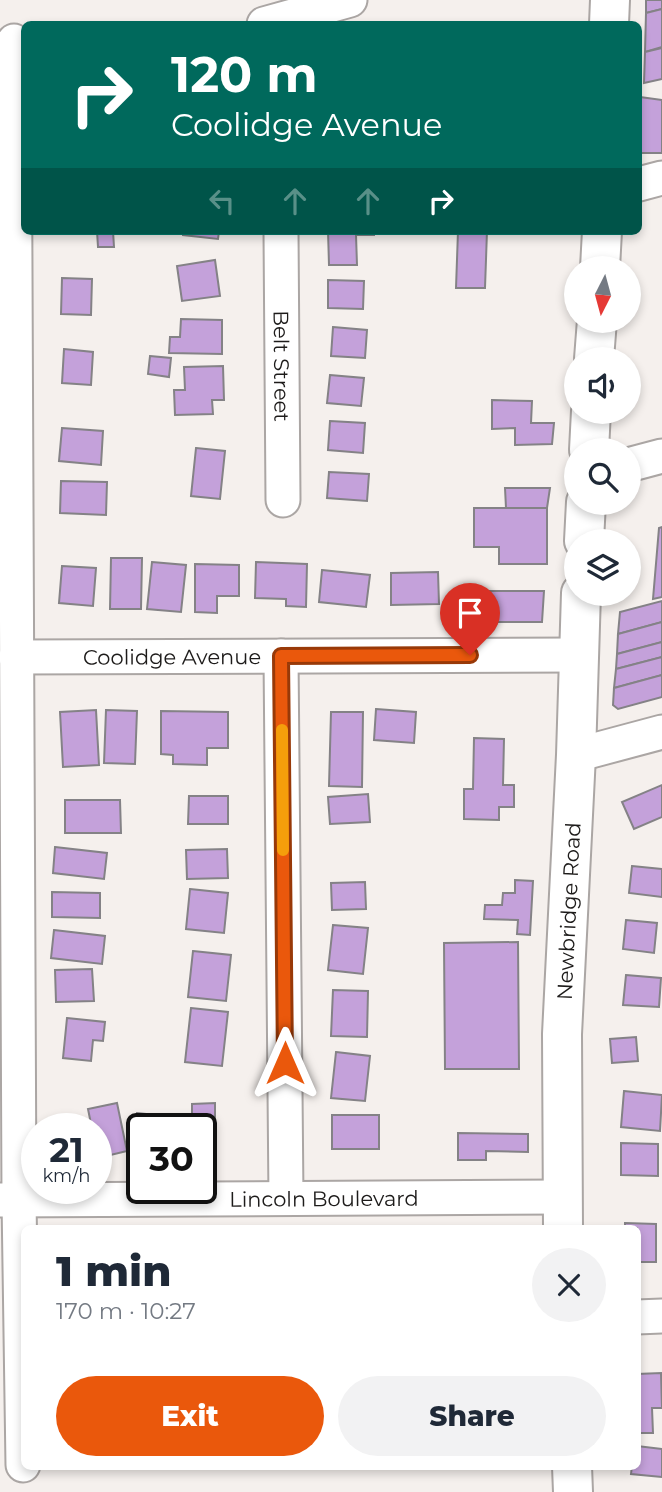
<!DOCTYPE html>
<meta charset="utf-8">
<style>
body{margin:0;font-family:Montserrat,sans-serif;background:#f2f2f3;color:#1f2937;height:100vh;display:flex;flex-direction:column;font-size:26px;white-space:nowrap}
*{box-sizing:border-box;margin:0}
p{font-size:23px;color:#747a83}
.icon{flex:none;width:38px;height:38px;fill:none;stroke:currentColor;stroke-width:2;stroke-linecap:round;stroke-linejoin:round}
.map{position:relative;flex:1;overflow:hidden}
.details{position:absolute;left:21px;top:1225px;width:620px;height:245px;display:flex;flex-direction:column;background:#fff;border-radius:10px;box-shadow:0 4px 10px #0003}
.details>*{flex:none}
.guide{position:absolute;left:21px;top:21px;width:621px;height:214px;border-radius:10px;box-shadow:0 4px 10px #0003;background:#00695c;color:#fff;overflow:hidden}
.needle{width:46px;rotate:186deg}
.tools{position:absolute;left:564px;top:256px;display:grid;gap:14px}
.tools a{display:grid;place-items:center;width:77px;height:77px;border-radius:50%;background:#fff;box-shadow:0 4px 10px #0003;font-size:35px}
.speed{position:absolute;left:21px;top:1113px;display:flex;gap:14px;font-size:35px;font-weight:700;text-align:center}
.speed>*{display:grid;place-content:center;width:91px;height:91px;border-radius:50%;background:#fff;box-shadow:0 4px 10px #0003;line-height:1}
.speed small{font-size:18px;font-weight:400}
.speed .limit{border:4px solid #111;border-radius:10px;background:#fff;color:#111}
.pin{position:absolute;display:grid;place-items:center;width:60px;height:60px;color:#fff;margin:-72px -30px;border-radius:50% 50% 50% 0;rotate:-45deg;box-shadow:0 0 7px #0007}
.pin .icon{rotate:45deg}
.me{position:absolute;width:77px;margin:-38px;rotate:0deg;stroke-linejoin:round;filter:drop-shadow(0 0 5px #0008)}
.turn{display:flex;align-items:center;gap:24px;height:147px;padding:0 35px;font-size:32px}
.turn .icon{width:91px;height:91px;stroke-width:2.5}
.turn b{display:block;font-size:49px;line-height:60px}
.lanes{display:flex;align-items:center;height:66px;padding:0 35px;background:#0003;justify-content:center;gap:35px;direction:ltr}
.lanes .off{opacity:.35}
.round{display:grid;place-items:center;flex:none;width:74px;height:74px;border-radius:37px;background:#f2f2f3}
.summary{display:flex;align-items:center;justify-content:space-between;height:119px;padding:0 35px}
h1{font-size:42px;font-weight:800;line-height:52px}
.action{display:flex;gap:14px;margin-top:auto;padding:14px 35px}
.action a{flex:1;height:80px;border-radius:42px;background:#ea580c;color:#fff;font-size:28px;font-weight:800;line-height:80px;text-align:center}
.action a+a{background:#f2f2f3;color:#1f2937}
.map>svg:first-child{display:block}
</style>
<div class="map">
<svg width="662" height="1492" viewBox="0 0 662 1492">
<rect width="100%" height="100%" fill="#f5f0ed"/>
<g fill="#c4a1da" stroke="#848286" stroke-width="2">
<path d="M646,0H662V9L646,13Z"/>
<path d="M662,9V47L645,52L646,13Z"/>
<path d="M662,48V79L644,83L645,52Z"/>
<path d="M640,97L662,100V153H641Z"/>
<path d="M97,231H113L114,247H98Z"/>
<path d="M183,231H219L218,239L183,235Z"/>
<path d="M328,231H374V235H356L357,265H329Z"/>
<path d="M458,231H487L485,288H456Z"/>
<path d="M215,260L220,296L182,301L177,266Z"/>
<path d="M62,278L92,279L91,315L61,314Z"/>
<path d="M328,280L364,281L363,309L328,308Z"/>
<path d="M181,319L222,320V354L169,353L170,337H180Z"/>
<path d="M333,327L367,330L365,358L331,356Z"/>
<path d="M64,349L93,352L91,385L62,383Z"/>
<path d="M150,356L171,358L169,377L148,374Z"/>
<path d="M223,366L224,400H212L213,414L175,415L174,390H185L184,367Z"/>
<path d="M330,375L364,378L361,406L327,403Z"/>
<path d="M492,400L532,401L531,423H554L552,444L515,445V428L492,429Z"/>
<path d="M330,421L365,423L363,453L328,450Z"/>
<path d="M62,428L103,431L101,465L59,461Z"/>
<path d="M196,448L225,451L220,499L191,496Z"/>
<path d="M329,472L369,474L367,501L327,498Z"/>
<path d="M61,481L107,482L106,515L60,513Z"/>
<path d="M505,488H550L547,508H506Z"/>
<path d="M474,508H547V564H499V547H474Z"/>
<path d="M662,527V597L653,599L659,528Z"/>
<path d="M111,558H142L141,609H110Z"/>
<path d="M152,562L186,565L181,612L147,609Z"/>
<path d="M256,562L307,564L306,607L286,606V599L255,598Z"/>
<path d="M195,564L239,565V596H217V613L195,612Z"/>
<path d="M62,566L96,568L93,606L59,603Z"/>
<path d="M322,570L370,575L366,607L319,602Z"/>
<path d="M438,572L439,604L391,605V573Z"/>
<path d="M481,591H544L542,622H481Z"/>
<path d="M662,601V622L618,634L620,612Z"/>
<path d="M662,622V642L617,654L618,634Z"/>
<path d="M662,642V657L616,669L617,654Z"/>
<path d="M662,657V675L614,688L616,669Z"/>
<path d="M662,675V697L618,709L613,705L614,688Z"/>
<path d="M376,709L416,712L414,743L374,740Z"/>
<path d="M96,710L99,765L63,767L60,712Z"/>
<path d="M106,710L137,711L135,764L104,763Z"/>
<path d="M161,711L228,712V748H207V765L173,764V755L161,754Z"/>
<path d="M331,712H363L362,787L329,786Z"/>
<path d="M474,738L504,739L503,785H514V807H499V820L464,819V789H473Z"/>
<path d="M662,785V817L634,829L622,802Z"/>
<path d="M368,794L370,822L330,824L328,797Z"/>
<path d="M189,796H228V824H188Z"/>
<path d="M65,800H120L121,833H65Z"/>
<path d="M55,847L107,853L104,879L53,873Z"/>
<path d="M227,849L228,878L187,879L186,850Z"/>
<path d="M632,866L662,869V897L629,893Z"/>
<path d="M515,880L533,881L530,935L517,934L518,920L484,919L485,905H502L503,893H515Z"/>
<path d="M365,882L366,909L332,910L331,883Z"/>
<path d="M190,889L228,893L224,933L186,929Z"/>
<path d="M52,892L100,893V918L52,917Z"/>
<path d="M626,920L657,923L654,953L623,949Z"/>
<path d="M333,925L368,928L363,974L328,970Z"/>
<path d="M54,930L105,936L102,964L51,958Z"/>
<path d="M518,942L519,1069H445L444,943Z"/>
<path d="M193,951L231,955L226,1001L188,997Z"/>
<path d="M92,969L94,1001L56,1002L55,970Z"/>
<path d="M626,975L661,978L659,1007L623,1005Z"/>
<path d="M333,990L368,991L367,1037L331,1036Z"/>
<path d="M191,1008L228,1012L222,1066L185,1062Z"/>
<path d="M67,1018L105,1022L103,1041L93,1040L91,1061L63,1058Z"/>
<path d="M636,1037L638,1061L612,1063L610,1039Z"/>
<path d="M336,1052L370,1056L365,1101L331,1098Z"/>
<path d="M624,1091L662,1095L660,1131L621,1127Z"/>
<path d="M117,1103L127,1151L98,1158L96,1129H92L88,1109Z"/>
<path d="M215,1103V1154H201V1129H192V1104Z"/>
<path d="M137,1113L173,1117L172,1129H142V1152L133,1151Z"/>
<rect x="332" y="1115" width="47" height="34"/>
<rect x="50" y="1119" width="30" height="10"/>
<path d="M458,1133L528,1134V1152L486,1151V1160H458Z"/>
<path d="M621,1143L658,1144V1176L621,1175Z"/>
<path d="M625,1223L656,1224V1262H637V1228H625Z"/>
<path d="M661,1373L662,1408H652L653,1433H637V1374Z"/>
<path d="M637,1446L662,1449V1477L631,1474L632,1466H637Z"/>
</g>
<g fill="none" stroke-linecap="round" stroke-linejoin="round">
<g stroke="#aba6a4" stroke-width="37">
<g id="minor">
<path d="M264,24L350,0"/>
<path d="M14,41L19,1200L23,1465"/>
<path d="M639,184L662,178"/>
<path id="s1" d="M281,231L283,500"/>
<path d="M628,465L662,456"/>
<path d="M281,656L286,1198"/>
<path id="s2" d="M16,657L578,655"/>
<path d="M576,755L662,732"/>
<path id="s3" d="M0,1200L562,1197"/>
<path d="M637,1317L662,1316"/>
</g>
</g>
<g stroke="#aba6a4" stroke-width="42">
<g id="major">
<path d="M609,24L610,0"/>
<path d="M600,268L602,231"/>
<path d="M594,359L597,320"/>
<path d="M589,450L591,411"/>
<path d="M584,541L586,502"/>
<path id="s4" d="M563,1228L562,1034L576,755L581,593"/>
<path d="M572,1466L573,1492"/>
</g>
</g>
<use href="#minor" stroke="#fff" stroke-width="33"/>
<use href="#major" stroke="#fff" stroke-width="38"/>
</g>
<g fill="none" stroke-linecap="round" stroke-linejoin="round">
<g stroke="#983908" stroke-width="18">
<path id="route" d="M285,1063L281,656L470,655"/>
</g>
<use href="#route" stroke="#ea580c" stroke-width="12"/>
<path stroke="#f59e0b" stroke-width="12" d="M282,730L283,850"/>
</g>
<g text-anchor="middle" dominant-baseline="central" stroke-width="6" stroke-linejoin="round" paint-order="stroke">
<g font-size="21" fill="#1d1b1a" stroke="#f5f0ed">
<text stroke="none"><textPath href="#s1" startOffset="135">Belt Street</textPath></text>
<text stroke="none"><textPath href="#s2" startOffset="156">Coolidge Avenue</textPath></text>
<text stroke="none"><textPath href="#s4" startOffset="317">Newbridge Road</textPath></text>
<text stroke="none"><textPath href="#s3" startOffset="324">Lincoln Boulevard</textPath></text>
</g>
</g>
</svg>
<div class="tools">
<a><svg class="needle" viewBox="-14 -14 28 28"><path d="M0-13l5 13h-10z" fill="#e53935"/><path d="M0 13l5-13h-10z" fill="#747a83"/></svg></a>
<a><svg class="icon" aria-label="sound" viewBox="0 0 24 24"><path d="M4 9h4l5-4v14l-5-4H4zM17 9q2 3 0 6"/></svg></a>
<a><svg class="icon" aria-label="search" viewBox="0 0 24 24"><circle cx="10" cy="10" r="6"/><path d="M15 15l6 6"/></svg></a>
<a><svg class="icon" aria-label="layers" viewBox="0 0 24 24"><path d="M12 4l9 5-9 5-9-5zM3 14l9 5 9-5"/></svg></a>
</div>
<div class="speed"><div>21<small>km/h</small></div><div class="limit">30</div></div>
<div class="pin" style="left:470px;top:655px;background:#d93025"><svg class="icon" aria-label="arrive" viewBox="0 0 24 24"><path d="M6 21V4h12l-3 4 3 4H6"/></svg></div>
<svg class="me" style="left:285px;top:1063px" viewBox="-20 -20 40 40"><path d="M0-17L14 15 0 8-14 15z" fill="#ea580c" stroke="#fff" stroke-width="4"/></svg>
<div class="guide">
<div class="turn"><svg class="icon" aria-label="right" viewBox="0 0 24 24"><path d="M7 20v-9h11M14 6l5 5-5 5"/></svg><div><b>120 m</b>Coolidge Avenue</div></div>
<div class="lanes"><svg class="icon off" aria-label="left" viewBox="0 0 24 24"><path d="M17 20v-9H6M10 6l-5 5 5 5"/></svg><svg class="icon off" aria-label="ahead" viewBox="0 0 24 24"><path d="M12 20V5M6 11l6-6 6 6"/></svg><svg class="icon off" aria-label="ahead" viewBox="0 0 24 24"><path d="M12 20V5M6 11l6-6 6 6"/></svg><svg class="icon" aria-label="right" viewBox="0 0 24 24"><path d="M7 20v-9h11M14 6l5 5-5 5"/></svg></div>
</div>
<section class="details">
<div class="summary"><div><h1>1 min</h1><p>170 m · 10:27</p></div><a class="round"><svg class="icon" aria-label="close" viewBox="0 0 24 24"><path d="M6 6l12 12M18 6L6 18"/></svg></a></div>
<div class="action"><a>Exit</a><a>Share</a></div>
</section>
</div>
